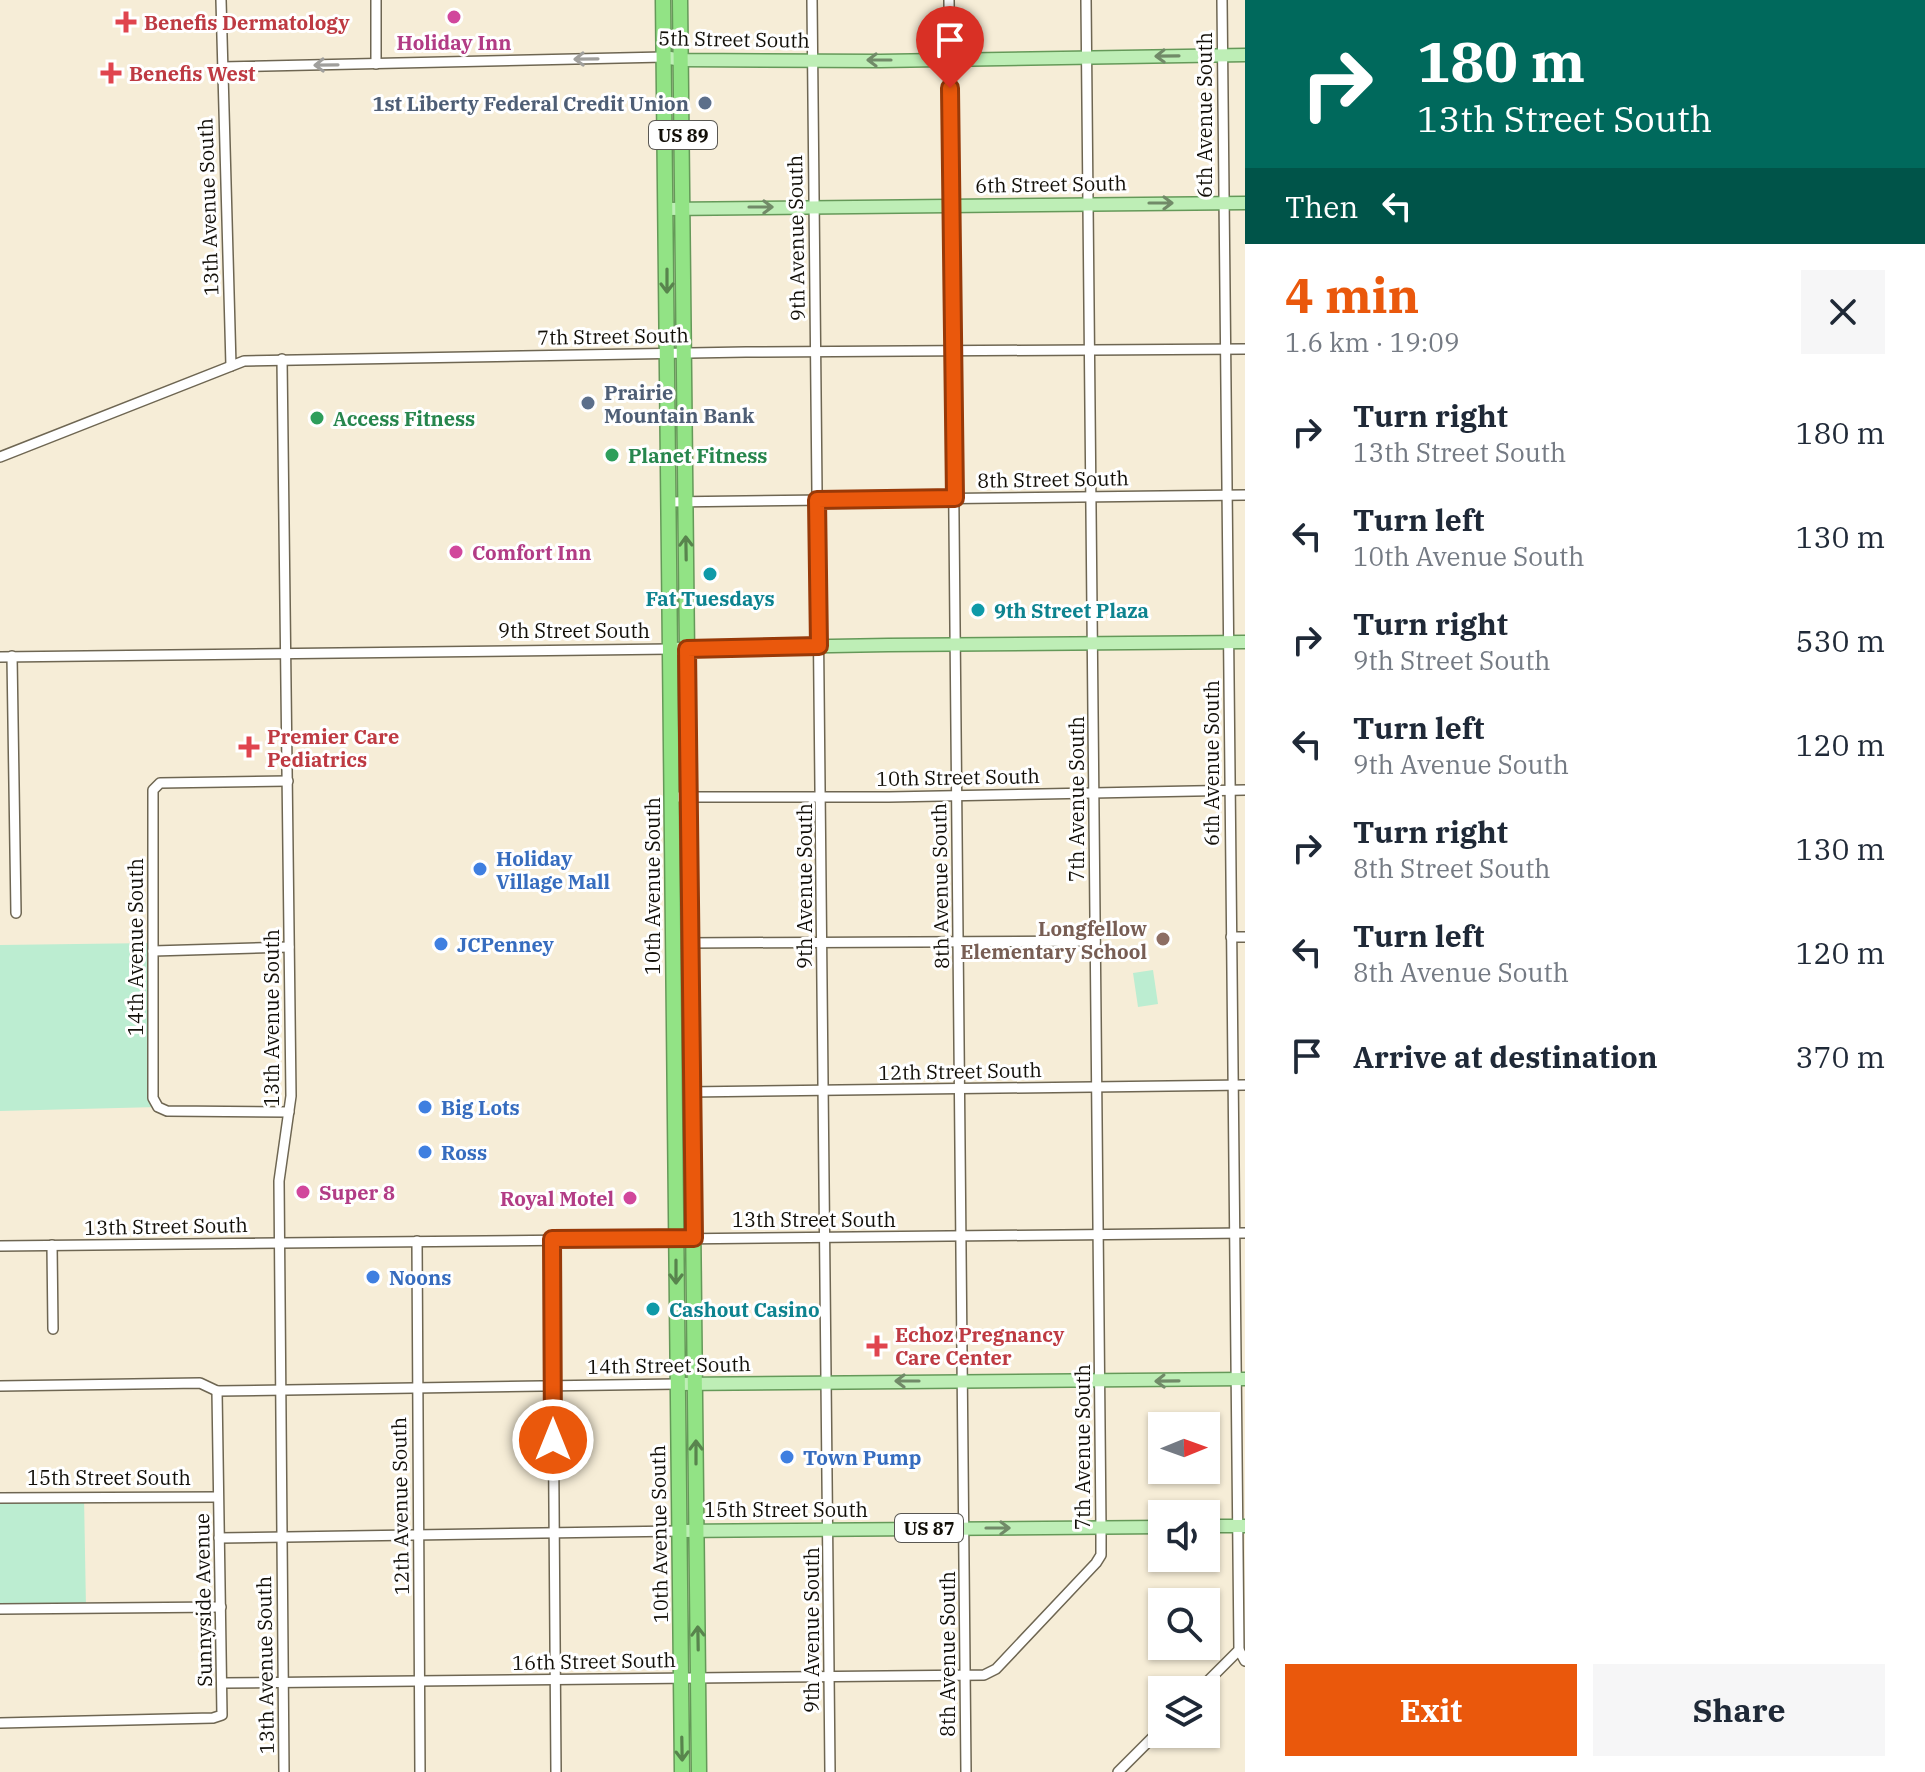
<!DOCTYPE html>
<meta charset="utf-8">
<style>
body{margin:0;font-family:"IBM Plex Serif",serif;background:#f6f6f7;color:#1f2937;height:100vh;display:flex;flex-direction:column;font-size:30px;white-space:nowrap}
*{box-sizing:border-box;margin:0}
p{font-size:26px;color:#747a83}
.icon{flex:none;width:44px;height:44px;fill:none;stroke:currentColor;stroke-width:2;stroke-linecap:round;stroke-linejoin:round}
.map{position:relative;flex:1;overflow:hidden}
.sheet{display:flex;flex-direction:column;background:#fff;width:680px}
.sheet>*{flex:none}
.guide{background:#00695c;color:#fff;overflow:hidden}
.needle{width:52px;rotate:89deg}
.tools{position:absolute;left:1148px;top:1412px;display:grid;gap:16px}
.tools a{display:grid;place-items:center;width:72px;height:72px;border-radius:0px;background:#fff;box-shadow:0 2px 6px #0004;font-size:40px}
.pin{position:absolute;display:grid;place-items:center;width:68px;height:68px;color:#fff;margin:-82px -34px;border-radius:50% 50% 50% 0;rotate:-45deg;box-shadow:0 0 8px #0007}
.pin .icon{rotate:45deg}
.me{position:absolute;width:88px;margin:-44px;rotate:0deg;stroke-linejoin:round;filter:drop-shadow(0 0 6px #0008)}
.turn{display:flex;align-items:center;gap:28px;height:168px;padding:0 40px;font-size:36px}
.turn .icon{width:104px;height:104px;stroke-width:2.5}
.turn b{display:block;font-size:56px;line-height:68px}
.then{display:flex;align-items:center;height:76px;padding:0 40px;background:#0003;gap:16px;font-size:30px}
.round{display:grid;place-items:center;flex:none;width:84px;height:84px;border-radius:0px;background:#f6f6f7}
.overview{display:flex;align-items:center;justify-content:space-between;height:136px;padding:0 40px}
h1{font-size:48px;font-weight:700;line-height:60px;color:#ea580c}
.cta{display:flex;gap:16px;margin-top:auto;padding:16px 40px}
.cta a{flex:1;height:92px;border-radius:0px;background:#ea580c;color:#fff;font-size:32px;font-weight:700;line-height:92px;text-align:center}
.cta a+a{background:#f6f6f7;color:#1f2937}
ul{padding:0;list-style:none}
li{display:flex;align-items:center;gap:24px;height:104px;padding:0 40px}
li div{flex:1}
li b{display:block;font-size:30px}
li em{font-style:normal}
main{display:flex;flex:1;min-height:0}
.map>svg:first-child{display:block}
</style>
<main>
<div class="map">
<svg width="1245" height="1772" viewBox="0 0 1245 1772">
<rect width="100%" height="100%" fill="#f6edd7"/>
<g fill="#bcedd1">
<path d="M153,943L158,1107L0,1111V945Z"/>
<path d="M1153,970L1158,1004L1138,1007L1133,973Z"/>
<path d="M84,1497L86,1608L0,1609V1498Z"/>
</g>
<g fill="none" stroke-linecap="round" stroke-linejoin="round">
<g stroke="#6e6652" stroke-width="12">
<g id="minor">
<path d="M221,0L231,366"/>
<path d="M376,0V64"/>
<path d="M812,0L830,1772"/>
<path d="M949,0L966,1772"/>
<path d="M222,67L664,57"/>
<path d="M282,359L291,1096L279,1181L284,1772"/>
<path d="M0,457L244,361L746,352L1245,349"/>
<path d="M669,502L1245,495"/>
<path d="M12,656L16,913"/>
<path d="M0,657L671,649"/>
<path d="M288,781L160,783L153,790V1098L158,1107L167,1111L289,1112"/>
<path d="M672,797H889L1245,790"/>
<path d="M1231,937H1245"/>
<path d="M687,943L1095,941"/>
<path d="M153,951L289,947"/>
<path d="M688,1092L1245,1085"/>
<path d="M552,1239L556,1772"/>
<path d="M417,1241L420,1772"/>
<path d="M52,1245L53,1329"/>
<path d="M0,1246L1245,1233"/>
<path d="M0,1386L200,1383L217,1391L677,1384"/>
<path d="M0,1498L218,1497"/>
<path d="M219,1538L679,1531"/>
<path d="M0,1609L221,1607"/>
<path d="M1239,1650L1245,1661"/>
<path d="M223,1683L984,1675L996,1669L1096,1563L1101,1555V1528L1086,0"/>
<path d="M1199,1690L1239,1650L1222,0"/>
<path d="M0,1723L213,1718L222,1715L217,1391"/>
<path d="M1118,1772L1162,1728"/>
</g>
</g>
<g stroke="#659959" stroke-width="15">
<g id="major">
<path d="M664,57L682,60L880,61L1245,55"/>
<path d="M666,209L1245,203"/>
<path d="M671,649L888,645L1245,642"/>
<path d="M677,1384L1245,1379"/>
<path d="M1206,1526H1245"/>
<path d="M679,1531L1162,1527"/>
</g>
</g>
<g stroke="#659959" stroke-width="17">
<g id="highway">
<path d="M663,0L682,1772"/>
<path d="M680,0L699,1772"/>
</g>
</g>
<use href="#minor" stroke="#fff" stroke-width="9"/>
<use href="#major" stroke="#beeeb6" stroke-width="12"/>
<use href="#highway" stroke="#92e385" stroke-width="14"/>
</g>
<defs><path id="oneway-shaft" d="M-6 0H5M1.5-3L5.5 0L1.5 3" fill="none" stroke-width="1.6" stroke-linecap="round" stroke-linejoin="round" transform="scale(2)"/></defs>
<g stroke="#718a68">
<use href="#oneway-shaft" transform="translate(1167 56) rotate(179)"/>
<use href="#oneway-shaft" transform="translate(879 60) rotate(180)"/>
<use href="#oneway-shaft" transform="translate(1161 203)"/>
<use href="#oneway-shaft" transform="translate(761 207)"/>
<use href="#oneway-shaft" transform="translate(907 1381) rotate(180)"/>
<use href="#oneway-shaft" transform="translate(1167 1381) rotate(179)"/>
<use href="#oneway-shaft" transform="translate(998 1528)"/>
</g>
<g stroke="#a09f9c">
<use href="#oneway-shaft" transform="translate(586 59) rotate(179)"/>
<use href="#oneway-shaft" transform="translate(326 65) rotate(179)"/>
</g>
<g stroke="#58844d">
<use href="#oneway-shaft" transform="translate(667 281) rotate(90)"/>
<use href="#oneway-shaft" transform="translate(686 548) rotate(-91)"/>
<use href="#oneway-shaft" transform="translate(676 1272) rotate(90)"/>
<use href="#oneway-shaft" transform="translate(696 1452) rotate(-90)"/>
<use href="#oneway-shaft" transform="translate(698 1638) rotate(-91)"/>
<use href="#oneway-shaft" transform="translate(682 1749) rotate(89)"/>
</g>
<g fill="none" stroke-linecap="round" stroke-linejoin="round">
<g stroke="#983908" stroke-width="20">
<path id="route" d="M553,1440L552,1239L694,1238L687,649L819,646L817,500L955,498L950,88"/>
</g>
<use href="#route" stroke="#ea580c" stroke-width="14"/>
</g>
<g fill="#d1479c" stroke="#fff" stroke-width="3">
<circle cx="454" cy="17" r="8"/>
<circle cx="456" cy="552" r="8"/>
<circle cx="303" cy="1192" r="8"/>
<circle cx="630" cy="1198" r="8"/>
</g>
<g fill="#e0444e" stroke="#fff" stroke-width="3">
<path d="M122 10h8v8h8v8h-8v8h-8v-8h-8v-8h8z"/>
<path d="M107 61h8v8h8v8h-8v8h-8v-8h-8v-8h8z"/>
<path d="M245 735h8v8h8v8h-8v8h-8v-8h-8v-8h8z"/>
<path d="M873 1334h8v8h8v8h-8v8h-8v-8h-8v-8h8z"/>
</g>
<g fill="#5c6f8a" stroke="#fff" stroke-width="3">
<circle cx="705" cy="103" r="8"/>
<circle cx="588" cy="403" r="8"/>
</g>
<g fill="#2e9e5b" stroke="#fff" stroke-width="3">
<circle cx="317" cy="418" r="8"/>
<circle cx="612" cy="455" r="8"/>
</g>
<g fill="#0f9aa8" stroke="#fff" stroke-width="3">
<circle cx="710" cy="574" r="8"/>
<circle cx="978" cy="610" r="8"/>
<circle cx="653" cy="1309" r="8"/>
</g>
<g fill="#3f7fe0" stroke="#fff" stroke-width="3">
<circle cx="480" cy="869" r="8"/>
<circle cx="441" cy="944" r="8"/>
<circle cx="425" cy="1107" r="8"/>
<circle cx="425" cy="1152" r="8"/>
<circle cx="373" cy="1277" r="8"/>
<circle cx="787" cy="1457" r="8"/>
</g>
<circle fill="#8d6e63" stroke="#fff" stroke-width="3" cx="1163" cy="939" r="8"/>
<g text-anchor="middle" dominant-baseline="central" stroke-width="6" stroke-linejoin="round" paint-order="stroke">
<g fill="#fff" stroke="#595752" stroke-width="2">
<rect x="649" y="121" width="68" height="28" rx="6"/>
<rect x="895" y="1514" width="68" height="28" rx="6"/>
</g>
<g font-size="18" font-weight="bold" fill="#120f08">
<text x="683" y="135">US 89</text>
<text x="929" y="1528">US 87</text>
</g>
<g font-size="20" font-weight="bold" fill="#be3a42" stroke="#fff" text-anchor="start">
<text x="144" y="22">Benefis Dermatology</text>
<text x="129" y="73">Benefis West</text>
<text x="267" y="736">Premier Care<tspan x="267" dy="23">Pediatrics</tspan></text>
<text x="895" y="1334">Echoz Pregnancy<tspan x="895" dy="23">Care Center</tspan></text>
</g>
<g font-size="20" fill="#120f08" stroke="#fff">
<text transform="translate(734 39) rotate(1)">5th Street South</text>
<text transform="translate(1204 115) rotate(-90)">6th Avenue South</text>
<text transform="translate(1051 184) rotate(-1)">6th Street South</text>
<text transform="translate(208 207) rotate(-92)">13th Avenue South</text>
<text transform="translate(796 238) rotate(-91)">9th Avenue South</text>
<text transform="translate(613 336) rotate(-1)">7th Street South</text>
<text transform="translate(1053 479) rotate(-1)">8th Street South</text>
<text x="574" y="630">9th Street South</text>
<text transform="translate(1211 763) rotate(-90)">6th Avenue South</text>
<text transform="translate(958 777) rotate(-1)">10th Street South</text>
<text transform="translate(1076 799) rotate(-90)">7th Avenue South</text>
<text transform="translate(652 886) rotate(-90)">10th Avenue South</text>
<text transform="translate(804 886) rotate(-90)">9th Avenue South</text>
<text transform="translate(940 886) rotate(-91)">8th Avenue South</text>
<text transform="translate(135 947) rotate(-90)">14th Avenue South</text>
<text transform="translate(271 1018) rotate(-90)">13th Avenue South</text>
<text transform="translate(960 1071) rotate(-1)">12th Street South</text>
<text x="814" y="1219">13th Street South</text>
<text transform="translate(166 1226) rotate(-1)">13th Street South</text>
<text transform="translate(669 1365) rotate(-1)">14th Street South</text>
<text transform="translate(1082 1447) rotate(-90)">7th Avenue South</text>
<text x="109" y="1477">15th Street South</text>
<text transform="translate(400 1506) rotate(-91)">12th Avenue South</text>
<text x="786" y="1509">15th Street South</text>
<text transform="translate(659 1534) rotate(-91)">10th Avenue South</text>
<text transform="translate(203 1600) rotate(-91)">Sunnyside Avenue</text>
<text transform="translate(811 1630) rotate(-90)">9th Avenue South</text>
<text transform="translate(947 1654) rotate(-90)">8th Avenue South</text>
<text transform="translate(594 1661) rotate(-1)">16th Street South</text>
<text transform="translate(265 1665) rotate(-91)">13th Avenue South</text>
</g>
<g font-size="20" font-weight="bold" fill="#b23c85" stroke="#fff" text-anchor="start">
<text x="454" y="42" text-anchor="middle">Holiday Inn</text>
<text x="472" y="552">Comfort Inn</text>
<text x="319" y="1192">Super 8</text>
<text x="614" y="1198" text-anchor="end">Royal Motel</text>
</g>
<g font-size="20" font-weight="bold" fill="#4e5e75" stroke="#fff" text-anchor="end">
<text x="689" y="103">1st Liberty Federal Credit Union</text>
<text x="604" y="392" text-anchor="start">Prairie<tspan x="604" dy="23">Mountain Bank</tspan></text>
</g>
<g font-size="20" font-weight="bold" fill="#27864d" stroke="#fff" text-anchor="start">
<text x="333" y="418">Access Fitness</text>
<text x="628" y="455">Planet Fitness</text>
</g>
<g font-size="20" font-weight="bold" fill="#0d838f" stroke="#fff" text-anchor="start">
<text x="710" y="598" text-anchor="middle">Fat Tuesdays</text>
<text x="994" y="610">9th Street Plaza</text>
<text x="669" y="1309">Cashout Casino</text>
</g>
<g font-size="20" font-weight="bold" fill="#366cbe" stroke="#fff" text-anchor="start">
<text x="496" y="858">Holiday<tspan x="496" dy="23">Village Mall</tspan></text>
<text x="457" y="944">JCPenney</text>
<text x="441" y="1107">Big Lots</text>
<text x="441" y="1152">Ross</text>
<text x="389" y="1277">Noons</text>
<text x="803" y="1457">Town Pump</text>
</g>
<g font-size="20" font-weight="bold" fill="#785e54" stroke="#fff" text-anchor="end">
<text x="1147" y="928">Longfellow<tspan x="1147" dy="23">Elementary School</tspan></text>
</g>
</g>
</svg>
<div class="tools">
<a><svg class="needle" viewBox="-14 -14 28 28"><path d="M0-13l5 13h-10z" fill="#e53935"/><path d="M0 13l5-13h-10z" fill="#747a83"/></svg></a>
<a><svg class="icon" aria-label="sound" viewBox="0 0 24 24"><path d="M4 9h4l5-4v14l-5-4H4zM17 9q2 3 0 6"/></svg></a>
<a><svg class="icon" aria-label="search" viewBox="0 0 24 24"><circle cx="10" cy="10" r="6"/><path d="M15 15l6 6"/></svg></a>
<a><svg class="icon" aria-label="layers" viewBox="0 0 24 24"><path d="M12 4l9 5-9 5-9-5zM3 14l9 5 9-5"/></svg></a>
</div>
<div class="pin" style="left:950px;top:88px;background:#d93025"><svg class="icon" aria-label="arrive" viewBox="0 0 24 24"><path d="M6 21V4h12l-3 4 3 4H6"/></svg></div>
<svg class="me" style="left:553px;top:1440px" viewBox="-20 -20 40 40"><circle r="17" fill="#ea580c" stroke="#fff" stroke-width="3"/><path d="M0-11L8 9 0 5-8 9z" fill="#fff"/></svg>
</div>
<section class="sheet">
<div class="guide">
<div class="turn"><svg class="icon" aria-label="right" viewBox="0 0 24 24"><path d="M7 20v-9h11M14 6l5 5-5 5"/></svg><div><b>180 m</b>13th Street South</div></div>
<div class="then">Then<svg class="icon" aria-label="left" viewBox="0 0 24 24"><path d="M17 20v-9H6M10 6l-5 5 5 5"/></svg></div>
</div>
<div class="overview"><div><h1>4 min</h1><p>1.6 km · 19:09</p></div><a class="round"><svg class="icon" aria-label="close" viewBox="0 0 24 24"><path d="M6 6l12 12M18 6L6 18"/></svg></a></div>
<ul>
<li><svg class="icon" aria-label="right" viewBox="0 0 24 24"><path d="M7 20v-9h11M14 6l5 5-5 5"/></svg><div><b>Turn right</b><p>13th Street South</p></div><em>180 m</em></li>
<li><svg class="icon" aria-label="left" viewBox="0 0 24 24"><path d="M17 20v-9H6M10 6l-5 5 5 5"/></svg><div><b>Turn left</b><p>10th Avenue South</p></div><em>130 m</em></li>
<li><svg class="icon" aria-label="right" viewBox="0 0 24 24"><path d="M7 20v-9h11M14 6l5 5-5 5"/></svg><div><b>Turn right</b><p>9th Street South</p></div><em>530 m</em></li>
<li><svg class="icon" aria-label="left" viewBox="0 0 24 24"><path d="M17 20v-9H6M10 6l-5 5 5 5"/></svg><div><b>Turn left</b><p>9th Avenue South</p></div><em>120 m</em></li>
<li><svg class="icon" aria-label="right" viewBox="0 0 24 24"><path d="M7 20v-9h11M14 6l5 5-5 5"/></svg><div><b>Turn right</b><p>8th Street South</p></div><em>130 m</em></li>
<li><svg class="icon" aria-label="left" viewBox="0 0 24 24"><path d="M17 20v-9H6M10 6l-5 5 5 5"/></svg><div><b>Turn left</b><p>8th Avenue South</p></div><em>120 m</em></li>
<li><svg class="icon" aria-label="arrive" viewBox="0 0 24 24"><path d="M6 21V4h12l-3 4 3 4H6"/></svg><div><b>Arrive at destination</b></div><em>370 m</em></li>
</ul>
<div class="cta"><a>Exit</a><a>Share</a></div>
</section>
</main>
